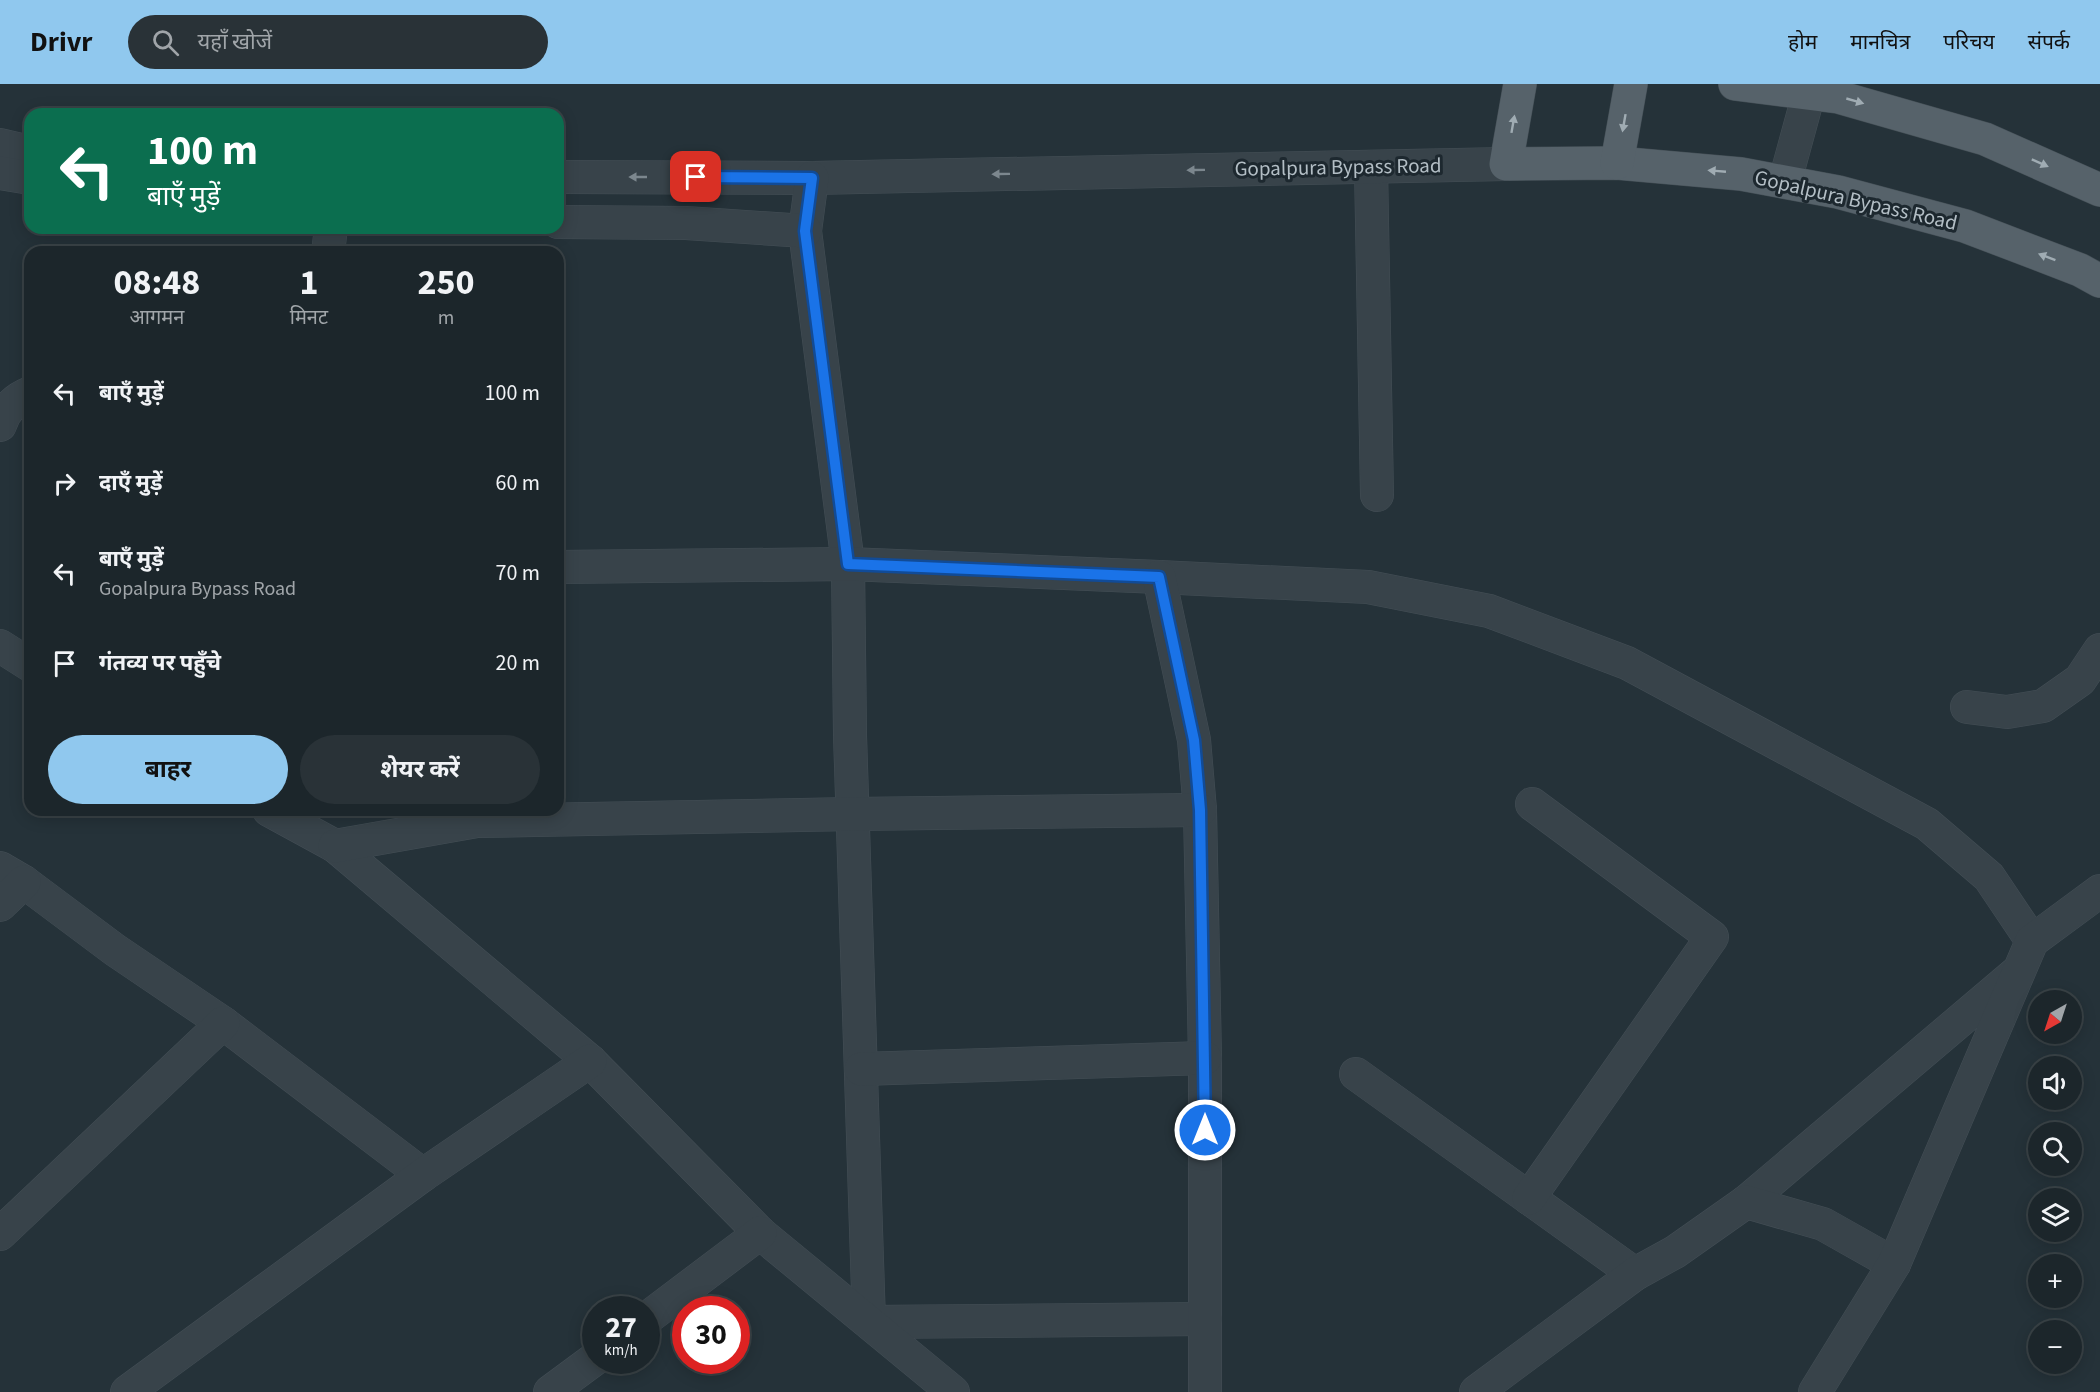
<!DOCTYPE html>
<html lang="hi">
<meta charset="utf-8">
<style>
body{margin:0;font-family:"Source Sans 3","Noto Sans Devanagari",sans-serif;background:#293237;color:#f1f3f6;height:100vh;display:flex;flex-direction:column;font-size:22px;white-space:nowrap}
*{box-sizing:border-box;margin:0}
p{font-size:20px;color:#a0a5a9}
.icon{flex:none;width:33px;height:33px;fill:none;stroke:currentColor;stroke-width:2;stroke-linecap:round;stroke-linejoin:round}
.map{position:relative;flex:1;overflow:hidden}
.panel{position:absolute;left:24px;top:162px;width:540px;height:570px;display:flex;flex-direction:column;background:#1c262b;border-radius:18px;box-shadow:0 3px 15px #0003,0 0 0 2px #3a4347}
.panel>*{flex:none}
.guide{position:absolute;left:24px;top:24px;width:540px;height:126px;border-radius:18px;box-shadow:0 3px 15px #0003,0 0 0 2px #3a4347;background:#0b6e4f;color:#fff;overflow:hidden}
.needle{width:39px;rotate:219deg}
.controls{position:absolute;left:2028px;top:906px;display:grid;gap:12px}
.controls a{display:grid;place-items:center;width:54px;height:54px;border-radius:50%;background:#1c262b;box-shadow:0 3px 15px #0003,0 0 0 2px #3a4347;font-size:30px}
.speed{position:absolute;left:582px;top:1212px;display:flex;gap:12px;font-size:30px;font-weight:700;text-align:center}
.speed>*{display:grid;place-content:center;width:78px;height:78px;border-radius:50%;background:#1c262b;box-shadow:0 3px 15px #0003,0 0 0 2px #3a4347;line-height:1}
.speed small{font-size:15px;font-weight:400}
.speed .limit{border:9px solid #d22;background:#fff;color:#111}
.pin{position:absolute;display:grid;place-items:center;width:51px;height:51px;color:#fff;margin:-26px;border-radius:12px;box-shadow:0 3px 9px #0006}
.me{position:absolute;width:66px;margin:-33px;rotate:0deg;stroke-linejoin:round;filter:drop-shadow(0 0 4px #0008)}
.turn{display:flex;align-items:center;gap:21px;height:126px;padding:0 24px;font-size:27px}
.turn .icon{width:78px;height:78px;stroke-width:2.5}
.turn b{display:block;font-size:42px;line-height:51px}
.eta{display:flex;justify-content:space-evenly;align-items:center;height:102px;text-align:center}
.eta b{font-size:36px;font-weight:700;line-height:42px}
.cta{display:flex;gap:12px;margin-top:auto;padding:12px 24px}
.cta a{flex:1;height:69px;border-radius:36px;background:#90c8ee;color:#111;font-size:24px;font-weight:700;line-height:69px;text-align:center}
.cta a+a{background:#293237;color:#f1f3f6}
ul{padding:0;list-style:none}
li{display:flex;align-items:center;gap:18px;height:90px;padding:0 24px}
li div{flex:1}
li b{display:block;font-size:22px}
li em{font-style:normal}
header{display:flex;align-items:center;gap:36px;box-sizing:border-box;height:84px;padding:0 30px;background:#90c8ee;color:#111}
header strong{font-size:28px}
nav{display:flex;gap:33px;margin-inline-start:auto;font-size:21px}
.search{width:420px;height:54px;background:#293237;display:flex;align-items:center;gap:15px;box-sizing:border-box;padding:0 21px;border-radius:33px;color:#a0a5a9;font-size:22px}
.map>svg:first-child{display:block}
</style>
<header>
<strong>Drivr</strong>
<div class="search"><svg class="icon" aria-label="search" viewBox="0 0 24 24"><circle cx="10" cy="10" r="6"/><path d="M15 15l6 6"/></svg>यहाँ खोजें</div>
<nav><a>होम</a><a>मानचित्र</a><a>परिचय</a><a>संपर्क</a></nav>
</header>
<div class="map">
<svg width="2100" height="1308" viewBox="0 0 2100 1308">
<rect width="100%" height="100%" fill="#253239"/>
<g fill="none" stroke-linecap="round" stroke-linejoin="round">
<g stroke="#444f56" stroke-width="34">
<g id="minor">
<path d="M0,61L30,68"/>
<path d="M1371,83L1377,411"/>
<path d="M0,89L30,94"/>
<path d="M558,93L812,94L1506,80"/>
<path d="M812,94L805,147L848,480L850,651L869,1238L1205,1235"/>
<path d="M1785,97L1809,9"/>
<path d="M558,138L686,139L805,147"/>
<path d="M328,168L331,144"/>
<path d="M0,341C5,325 15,315 30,309"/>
<path d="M558,483L848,480L1159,493L1368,503L1489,527L1627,579L1927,740L1989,793L2032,857"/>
<path d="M1159,493L1194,656L1200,726L1205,974V1308"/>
<path d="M0,562L30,581"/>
<path d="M1967,623L2007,628L2043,622L2080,596L2100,566"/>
<path d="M269,726L335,762L590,977L760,1149L953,1308"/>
<path d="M335,762L477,737L853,730L1200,726"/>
<path d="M0,784L24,798L115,866L223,939L423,1091"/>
<path d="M0,821L24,798"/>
<path d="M861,985L1205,974"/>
<path d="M1356,990L1635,1190"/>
<path d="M1529,1114L1712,853L1532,720"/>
<path d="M1746,1118L2015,890"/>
<path d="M0,1150L223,939"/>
<path d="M646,1235L760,1149"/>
<path d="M127,1308L423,1091L590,977"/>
<path d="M550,1308L596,1274"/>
<path d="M1476,1308L1635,1190L1675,1168L1746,1118L1823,1140L1894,1180"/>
<path d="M1815,1308L1894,1180L2032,857L2100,807"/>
</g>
</g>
<g stroke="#444f56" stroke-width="34">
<g id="major">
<path d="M1520,0L1506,80L1617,79L1741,90L1838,108L1965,142L2080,186L2100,197"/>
<path d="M1735,0L1838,13L1985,55L2100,106"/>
<path d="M1617,79L1631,0"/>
</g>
</g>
<use href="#minor" stroke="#38434a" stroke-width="33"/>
<use href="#major" stroke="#56626a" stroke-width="33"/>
</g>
<defs><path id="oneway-solid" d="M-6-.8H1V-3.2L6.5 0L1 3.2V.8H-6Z" transform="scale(1.5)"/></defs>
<g fill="#a0acb3">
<use href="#oneway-solid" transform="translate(1855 17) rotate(16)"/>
<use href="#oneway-solid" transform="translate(1624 39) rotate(100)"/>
<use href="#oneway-solid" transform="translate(1513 40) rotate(-80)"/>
<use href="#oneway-solid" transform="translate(2040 79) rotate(24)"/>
<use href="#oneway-solid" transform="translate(1717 87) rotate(-175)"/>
<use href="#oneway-solid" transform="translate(2047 173) rotate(-159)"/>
</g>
<g fill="#7c878e">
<use href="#oneway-solid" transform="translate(1196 86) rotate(179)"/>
<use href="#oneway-solid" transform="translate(1001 90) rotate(179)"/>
<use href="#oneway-solid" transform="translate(638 93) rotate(-180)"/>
</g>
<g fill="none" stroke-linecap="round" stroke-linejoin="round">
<g stroke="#114b97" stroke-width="15">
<path id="route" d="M696,93L812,94L805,147L848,480L1159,493L1194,656L1200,726L1205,1046"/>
</g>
<use href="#route" stroke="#1a73e8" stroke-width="10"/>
</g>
<g text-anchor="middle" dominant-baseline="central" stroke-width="6" stroke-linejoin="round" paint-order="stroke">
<g font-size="21" fill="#b3bec5" stroke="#1d282f">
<text transform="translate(1338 83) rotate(-1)">Gopalpura Bypass Road</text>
<text transform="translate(1856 116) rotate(13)">Gopalpura Bypass Road</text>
</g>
</g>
</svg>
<div class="controls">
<a><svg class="needle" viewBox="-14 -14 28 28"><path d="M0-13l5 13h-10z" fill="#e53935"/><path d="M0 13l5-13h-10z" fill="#a0a5a9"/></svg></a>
<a><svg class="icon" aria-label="sound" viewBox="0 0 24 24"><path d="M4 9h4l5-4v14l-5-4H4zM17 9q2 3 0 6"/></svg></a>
<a><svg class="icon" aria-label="search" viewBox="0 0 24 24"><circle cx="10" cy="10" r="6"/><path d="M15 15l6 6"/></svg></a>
<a><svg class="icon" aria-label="layers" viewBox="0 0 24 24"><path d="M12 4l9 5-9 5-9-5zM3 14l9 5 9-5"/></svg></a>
<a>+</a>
<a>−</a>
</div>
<div class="speed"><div>27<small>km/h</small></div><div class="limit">30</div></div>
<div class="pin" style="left:696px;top:93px;background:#d93025"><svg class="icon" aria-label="arrive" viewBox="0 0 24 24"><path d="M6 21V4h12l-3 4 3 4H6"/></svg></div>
<svg class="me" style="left:1205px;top:1046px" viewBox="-20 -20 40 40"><circle r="17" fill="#1a73e8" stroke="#fff" stroke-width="3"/><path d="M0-11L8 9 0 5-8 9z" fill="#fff"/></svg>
<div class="guide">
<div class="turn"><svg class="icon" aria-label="left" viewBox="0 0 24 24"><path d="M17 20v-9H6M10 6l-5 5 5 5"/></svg><div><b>100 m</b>बाएँ मुड़ें</div></div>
</div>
<section class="panel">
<div class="eta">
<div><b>08:48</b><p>आगमन</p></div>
<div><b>1</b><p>मिनट</p></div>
<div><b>250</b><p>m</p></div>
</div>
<ul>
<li><svg class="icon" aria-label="left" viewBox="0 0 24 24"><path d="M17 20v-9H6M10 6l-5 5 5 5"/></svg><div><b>बाएँ मुड़ें</b></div><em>100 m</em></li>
<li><svg class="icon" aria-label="right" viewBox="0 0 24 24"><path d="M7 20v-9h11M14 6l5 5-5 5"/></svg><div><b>दाएँ मुड़ें</b></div><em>60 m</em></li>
<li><svg class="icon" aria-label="left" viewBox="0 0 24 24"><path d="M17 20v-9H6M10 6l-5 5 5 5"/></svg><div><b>बाएँ मुड़ें</b><p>Gopalpura Bypass Road</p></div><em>70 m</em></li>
<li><svg class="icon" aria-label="arrive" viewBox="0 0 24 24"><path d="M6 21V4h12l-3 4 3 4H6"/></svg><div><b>गंतव्य पर पहुँचे</b></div><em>20 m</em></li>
</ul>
<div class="cta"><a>बाहर</a><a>शेयर करें</a></div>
</section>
</div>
